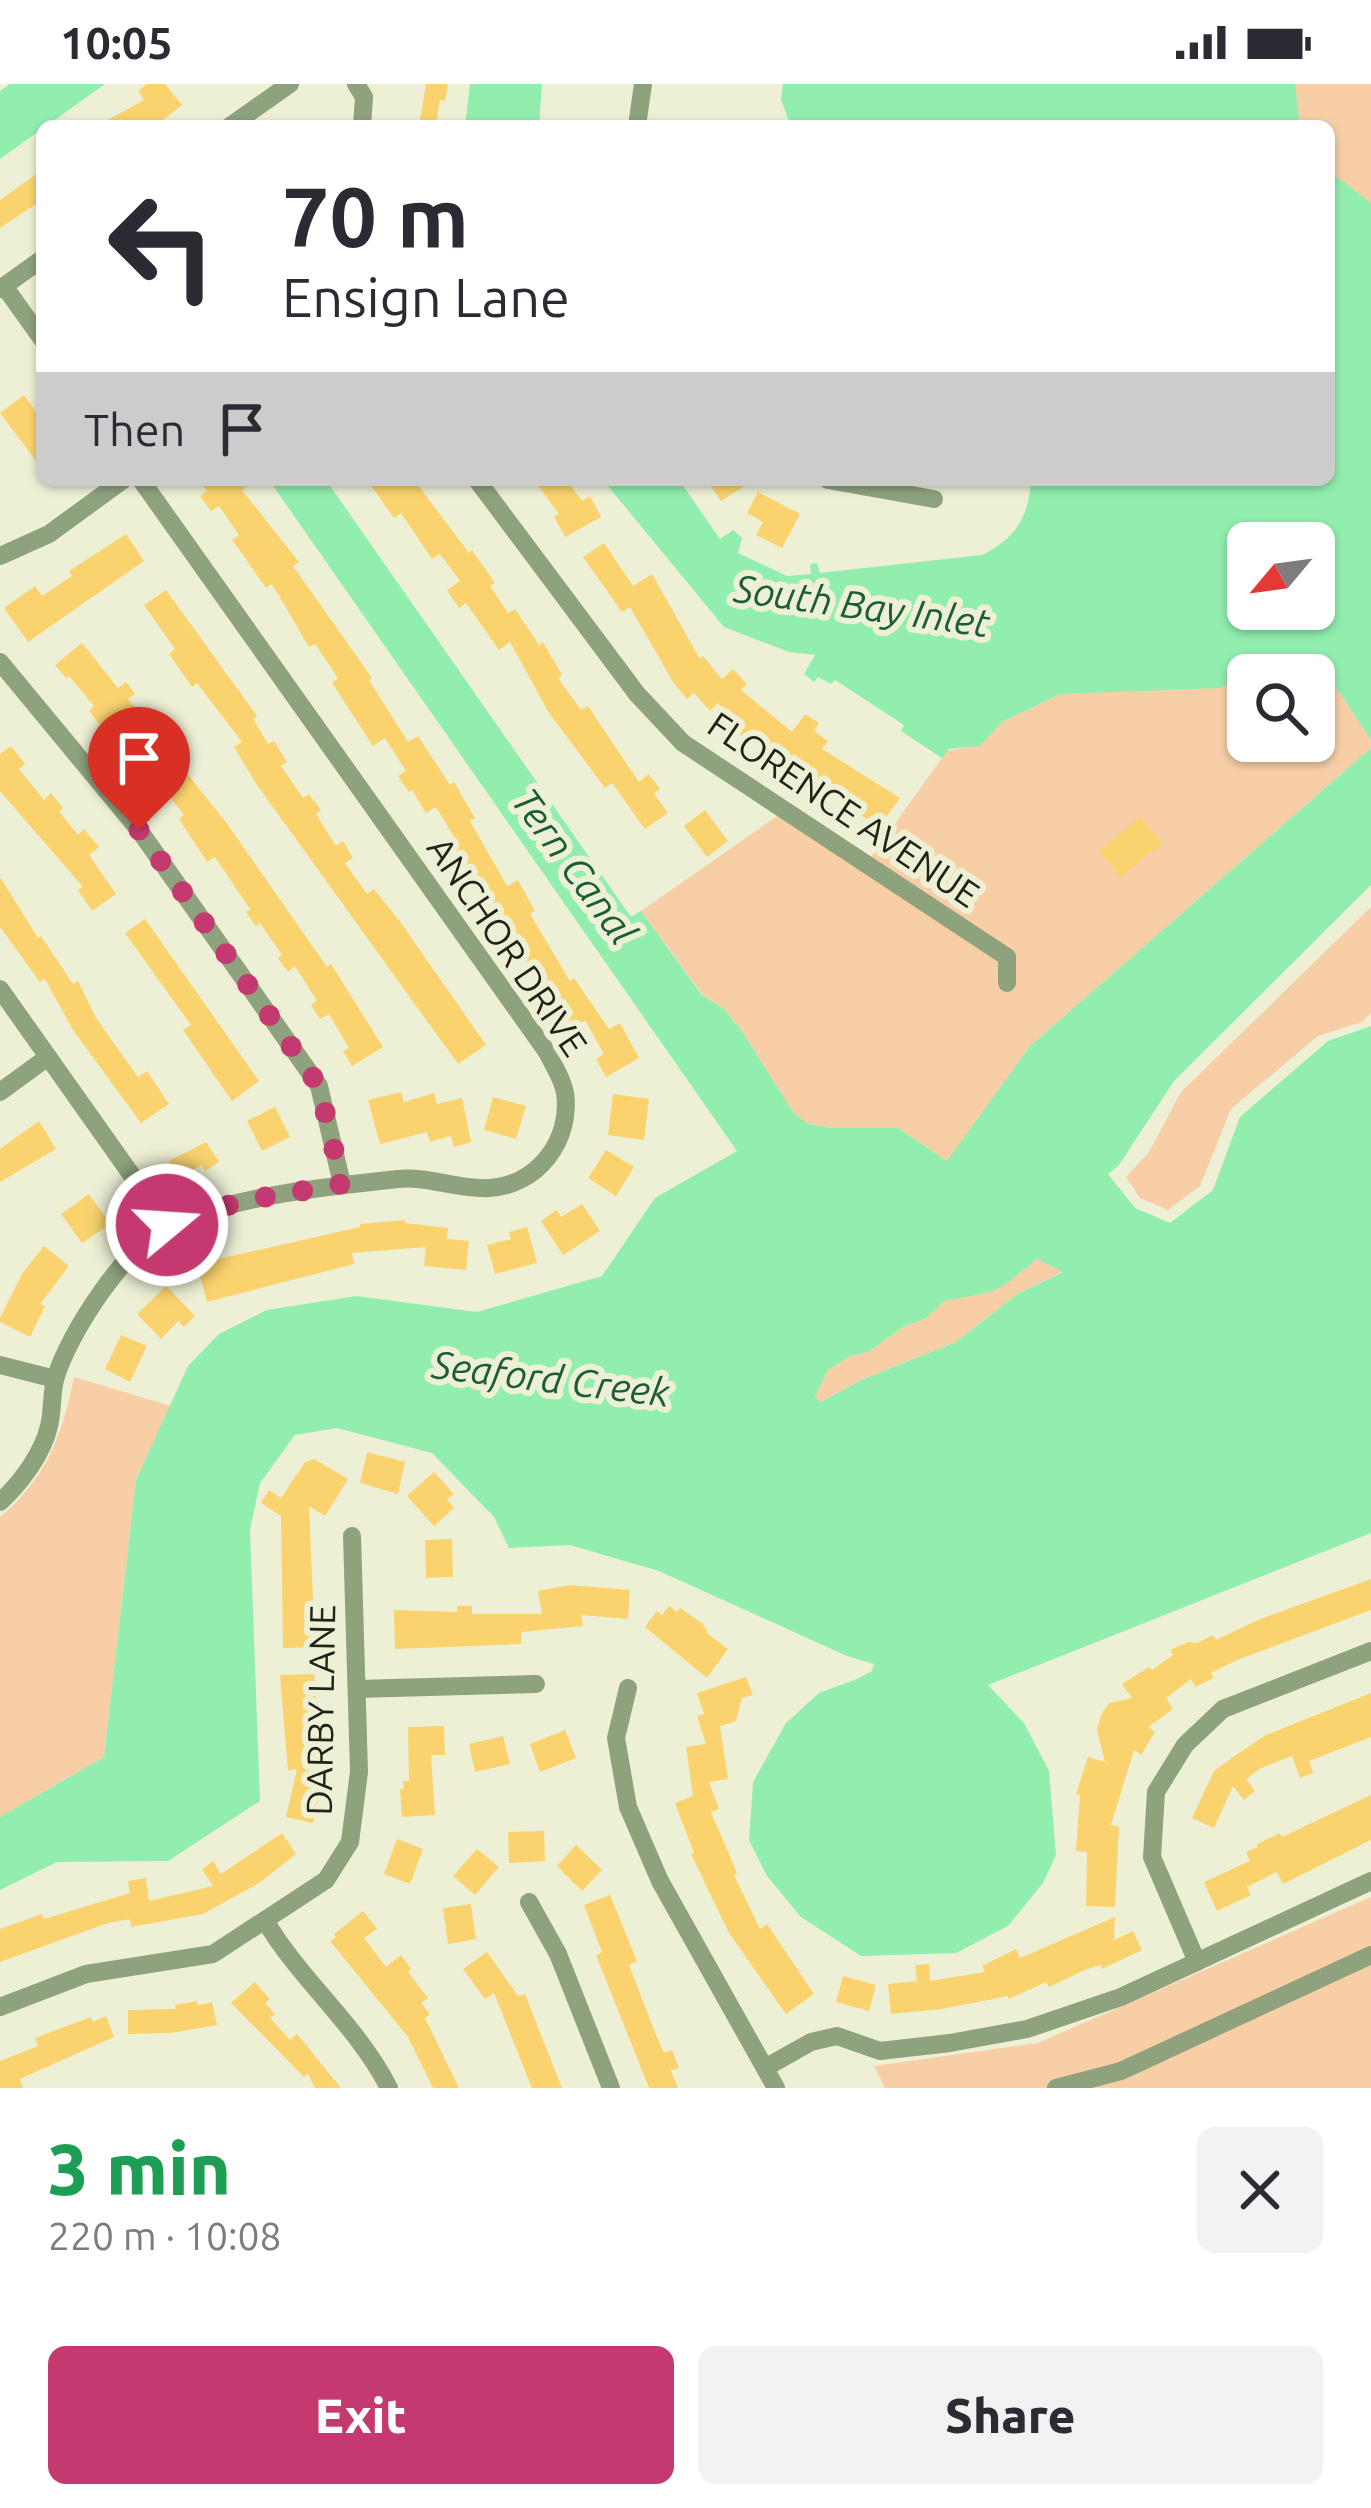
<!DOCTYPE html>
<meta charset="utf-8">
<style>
body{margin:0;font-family:Ubuntu,sans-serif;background:#f2f2f3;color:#2b2b33;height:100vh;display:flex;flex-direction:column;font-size:45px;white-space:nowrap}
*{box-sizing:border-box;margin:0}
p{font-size:39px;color:#7c7c81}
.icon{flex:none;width:66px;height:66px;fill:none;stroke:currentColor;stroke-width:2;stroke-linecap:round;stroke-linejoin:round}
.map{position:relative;height:2004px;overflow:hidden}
.drawer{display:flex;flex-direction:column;background:#fff;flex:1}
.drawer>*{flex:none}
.guide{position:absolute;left:36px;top:36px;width:1299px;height:366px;border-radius:18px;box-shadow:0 3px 9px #0004;background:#fff;color:#2b2b33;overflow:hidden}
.needle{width:78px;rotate:241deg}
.buttons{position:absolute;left:1227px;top:438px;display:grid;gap:24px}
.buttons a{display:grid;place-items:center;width:108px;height:108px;border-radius:18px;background:#fff;box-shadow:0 3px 9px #0004;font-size:60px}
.pin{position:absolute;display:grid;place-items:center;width:102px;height:102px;color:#fff;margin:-123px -51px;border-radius:50% 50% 50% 0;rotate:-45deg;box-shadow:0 0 12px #0007}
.pin .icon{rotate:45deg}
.me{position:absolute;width:132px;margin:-66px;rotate:72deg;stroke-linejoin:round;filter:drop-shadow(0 0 9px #0008)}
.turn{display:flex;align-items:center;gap:42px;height:252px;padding:0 48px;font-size:54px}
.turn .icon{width:156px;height:156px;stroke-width:2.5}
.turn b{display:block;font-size:84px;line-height:102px}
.then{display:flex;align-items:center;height:114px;padding:0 48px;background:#0003;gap:24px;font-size:45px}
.round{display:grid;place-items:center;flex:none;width:126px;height:126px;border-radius:18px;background:#f2f2f3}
.summary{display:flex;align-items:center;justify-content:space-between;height:204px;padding:0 48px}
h1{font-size:72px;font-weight:800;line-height:90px;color:#1e9e55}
.action{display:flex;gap:24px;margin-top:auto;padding:24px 48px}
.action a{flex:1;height:138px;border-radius:18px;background:#c4396f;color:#fff;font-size:48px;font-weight:800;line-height:138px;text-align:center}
.action a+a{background:#f2f2f3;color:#2b2b33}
.status{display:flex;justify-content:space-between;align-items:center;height:84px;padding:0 60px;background:#fff;direction:ltr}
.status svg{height:33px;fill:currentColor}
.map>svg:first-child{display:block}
</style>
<div class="status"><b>10:05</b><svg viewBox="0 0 49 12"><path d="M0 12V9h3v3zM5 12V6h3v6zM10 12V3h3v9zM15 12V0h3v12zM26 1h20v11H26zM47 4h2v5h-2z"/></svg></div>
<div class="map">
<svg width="1371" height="2004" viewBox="0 0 1371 2004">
<rect width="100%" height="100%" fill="#eef0d5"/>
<g fill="#f7cea6" fill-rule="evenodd">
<path d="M1170,0H1371V324L1329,287V42H1178Z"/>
<path d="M1259,574L1304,582L1332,597L1371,656V664L1030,962L948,1078L898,1044H833L808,1040L793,1028L742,947L724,925L702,910L641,827L780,730L861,787L947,667L980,661L1002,638L1060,610ZM1248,591H1314V657H1248Z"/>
<path d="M1371,823V929L1362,938L1318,952L1231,1025L1200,1102L1168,1126L1140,1114L1126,1093L1149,1068L1181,1008Z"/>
<path d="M1038,1174L1064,1187L1017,1210L956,1258L861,1296L821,1318L815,1313L828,1286L850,1272L868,1268L903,1243L926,1234L945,1217L1005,1201Z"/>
<path d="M74,1293L171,1322L136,1396L104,1673L0,1733V1433C46,1395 63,1350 74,1293Z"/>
<path d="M1371,1813V2004H885L874,1982L1038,1959Z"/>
</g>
<g fill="#91eeaf" fill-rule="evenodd">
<path d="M10,0H105L0,75V7Z"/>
<path d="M470,0H542L539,42H465Z"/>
<path d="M783,0H1295L1300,42H791L781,16Z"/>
<path d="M1329,87L1371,119V656L1332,597L1304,582L1259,574L1248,589L1220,604L1060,610L1002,638L980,662L949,665L942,674L901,647L904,641L835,596L831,600L818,593L814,598L804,590L815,571L789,568L724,543L603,396H679L720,455L733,446L742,454L738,469L787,492L811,490L810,480L817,479L820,489L982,471C1015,455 1029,433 1031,396H1329ZM1248,459H1314V525H1248Z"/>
<path d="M269,396H326L631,833L641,827L701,910L724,925L742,947L793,1028L808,1040L833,1044H898L947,1077L1030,962L1371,664V801L1174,997L1119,1081L1108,1090L1135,1124L1170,1139L1213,1106L1240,1033L1328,957L1371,942V1449L988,1601L1024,1639L1049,1687L1056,1771L1043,1799L1008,1842L956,1869L861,1872L801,1833L767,1792L749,1756L753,1698L786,1639L819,1609L857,1595L872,1587L874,1580L847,1572L659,1487L570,1461L509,1464L494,1433L432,1369L337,1344L295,1351L260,1399L250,1446L260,1717L168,1777L57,1778L0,1806V1733L104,1673L136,1396L188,1282L219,1250L267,1226L356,1212L477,1228L602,1192L655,1114L737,1067ZM1037,1175L1063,1188L1017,1210L956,1258L861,1296L821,1318L815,1313L828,1286L850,1272L868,1268L903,1243L926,1234L945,1217L991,1208L1005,1201Z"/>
</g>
<g fill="#fad36f">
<path d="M147,0H165L182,21L155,42H97L144,16L138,7Z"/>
<path d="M426,0H448L445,17L440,16L436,42H419Z"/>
<path d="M42,86V116L0,144V116Z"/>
<path d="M24,311L42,336V385L0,329Z"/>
<path d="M199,396H257L242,406L299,478L293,482L372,594L369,596L408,658L418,652L450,701L454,698L475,734L470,737L507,802L518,796L535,827L530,830L570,897L574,894L609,945L620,939L639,974L606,993L596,975L604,970L585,936L573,944L541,895L538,896L479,795L469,800L450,766L459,761L436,723L426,729L412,706L409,708L398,692L406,687L385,654L373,662L332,599L338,594L315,560L309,563L272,500L266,504L243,471L232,456L239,451L219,422L211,427L200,412L207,407Z"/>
<path d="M367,396H414L469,469L472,466L495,499L490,502L508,529L515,525L539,561L543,558L562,591L558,594L581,626L588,622L639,698L649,690L660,705L654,709L668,729L645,745L612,699L605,704L549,629L510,558L499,566L466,519L459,524L447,506L460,497L440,470L432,475L401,429L394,434Z"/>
<path d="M534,396H566L582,417L590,412L601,433L565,453L554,432L559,430Z"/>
<path d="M707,396H754L721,417Z"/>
<path d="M758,408L800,430L782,464L756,451L763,438L747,429Z"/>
<path d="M126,450L144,477L28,558L4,524L35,502L42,512L72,492L69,487Z"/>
<path d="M604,459L633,502L652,490L700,575L703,572L722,595L733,585L747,600L741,606L792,648L805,630L819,639L814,647L828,657L822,665L900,714L878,744L858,729L862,724L756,653L751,659L738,649L741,645L718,619L710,627L694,609L687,615L673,598L630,523L622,528L583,473Z"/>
<path d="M166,506L257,632L253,635L268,660L274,657L287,678L281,682L303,714L309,710L321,726L316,730L336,762L343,757L353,774L345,779L367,810L374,805L401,839L486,961L458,980L257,701L234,663L242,658L197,599L192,603L169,570L175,565L144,521Z"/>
<path d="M82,559L118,604L126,598L135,610L128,615L228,741L327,883L331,880L383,963L352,982L343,967L349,964L329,930L320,935L311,921L317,917L295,882L288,888L278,874L282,871L260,839L256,842L246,828L250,825L215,773L207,778L179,735L184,731L160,700L154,705L143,691L148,686L108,635L100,641L89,627L94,622L69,592L66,594L55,581Z"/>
<path d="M11,662L25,680L19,685L44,716L51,709L63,724L59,727L78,751L84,745L99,763L89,771L116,810L92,827L78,806L83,803L0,707V670Z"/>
<path d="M705,726L728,757L707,773L684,742Z"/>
<path d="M1140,733L1162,759L1121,793L1099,767Z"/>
<path d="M0,793L38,854L41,852L73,900L78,897L96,934L138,993L147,987L169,1020L141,1039L73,946L45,895L40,898L0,843Z"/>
<path d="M145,835L259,997L232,1017L183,946L191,941L125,849Z"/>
<path d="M401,1008L404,1018L434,1009L437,1020L462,1014L471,1058L454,1063L451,1052L430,1058L427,1048L380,1060L368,1016Z"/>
<path d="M613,1010L649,1015L644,1056L608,1051Z"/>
<path d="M493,1013L526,1022L516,1055L484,1046Z"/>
<path d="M275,1023L290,1053L262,1067L247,1037Z"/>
<path d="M39,1037L56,1065L0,1098V1065Z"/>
<path d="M206,1058L219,1078L205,1087L201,1081L180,1094L169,1077Z"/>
<path d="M606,1066L634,1083L616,1112L588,1094Z"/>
<path d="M89,1110L110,1140L82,1159L61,1130Z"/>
<path d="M582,1120L600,1147L563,1171L541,1137L557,1126L561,1133Z"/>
<path d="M405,1136V1139L448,1144L447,1155L469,1157L466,1186L424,1182L426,1163L352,1169L354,1180L207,1218L197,1180L360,1143V1140Z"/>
<path d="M527,1143L537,1179L495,1190L487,1161L511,1155L509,1148Z"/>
<path d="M44,1162L69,1182L40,1220L45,1222L30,1253L0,1238V1234L22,1190Z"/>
<path d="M166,1202L195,1232L184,1243L178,1237L161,1255L137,1230Z"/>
<path d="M121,1251L147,1262L130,1298L105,1285Z"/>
<path d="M367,1368L405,1378L398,1410L360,1399Z"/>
<path d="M314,1375L348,1395L325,1432L309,1422L315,1563L283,1564L281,1432L261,1419L269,1406L281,1414L305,1378Z"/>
<path d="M434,1388L454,1410L447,1415L454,1424L434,1442L407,1412Z"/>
<path d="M452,1455L453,1493L426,1494L425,1456Z"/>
<path d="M1371,1495V1526L1237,1576L1211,1589L1214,1594L1195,1603L1191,1595L1166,1614L1173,1625L1148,1643L1155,1648L1141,1671L1134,1666L1111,1741L1119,1742L1115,1823L1086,1822L1087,1768L1076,1767L1080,1711L1076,1710L1088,1673L1105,1678L1097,1646L1101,1631L1109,1619L1132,1614L1122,1600L1149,1583L1152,1586L1173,1571L1170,1566L1188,1558L1197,1559L1213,1551L1216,1556L1260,1535Z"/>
<path d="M570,1501L630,1506L628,1535L581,1531L583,1542L521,1548V1560L395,1565L394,1526L457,1528V1522H472V1530H542L538,1507Z"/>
<path d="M669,1522L677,1528L680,1524L703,1540L709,1551L728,1565L707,1594L645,1543L657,1527L662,1531Z"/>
<path d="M314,1590L322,1700L313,1739L286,1733L297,1685L288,1686L280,1591Z"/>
<path d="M746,1593L753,1611L742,1614L736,1637L720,1642L728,1695L709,1698L719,1725L711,1728L737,1789L734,1791L760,1845L767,1840L814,1910L786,1930L729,1849L691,1770L694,1769L675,1719L693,1712L686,1663L706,1660L697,1632L704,1630L697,1609Z"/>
<path d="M1371,1609V1653L1309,1677L1313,1689L1300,1694L1292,1672L1261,1684L1246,1695L1255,1707L1244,1716L1233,1702L1214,1744L1192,1734L1214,1687L1236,1671L1266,1651Z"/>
<path d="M444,1642L445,1671H431L435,1731L402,1733L400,1705H404L403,1697H409L408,1643Z"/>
<path d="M565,1646L576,1674L540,1688L530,1660Z"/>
<path d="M503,1652L510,1680L475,1688L469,1660Z"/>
<path d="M1371,1711V1756L1283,1800L1277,1788L1247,1803L1251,1811L1217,1827L1204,1798L1250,1777L1246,1768L1258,1763L1257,1760L1280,1749L1282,1753Z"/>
<path d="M544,1747L545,1777L509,1779L508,1748Z"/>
<path d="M282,1749L296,1770L259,1799L203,1830L131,1843L130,1835L108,1839L0,1878V1845L42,1830L44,1835L130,1809L128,1797L146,1794L149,1817L213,1802L202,1785L213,1777L221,1790Z"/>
<path d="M397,1755L423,1765L410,1800L384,1790Z"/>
<path d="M576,1761L602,1786L582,1807L557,1782Z"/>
<path d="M477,1765L499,1783L475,1811L453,1792Z"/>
<path d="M610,1811L637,1877L629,1881L657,1953L664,1969L672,1966L679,1984L671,1987L678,2004H649L596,1871L602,1868L584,1821Z"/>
<path d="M471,1820L476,1855L448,1860L443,1824Z"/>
<path d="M363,1827L377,1845L364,1854L386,1883L401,1871L411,1885L408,1888L428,1914L421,1919L430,1930L425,1934L459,2004H433L408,1953L330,1857L336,1853L334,1850Z"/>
<path d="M1115,1833L1114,1856L1133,1847L1142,1866L1102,1885L1101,1881L1087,1885L1049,1903L1046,1898L1009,1915L1008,1912L942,1925L891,1930L888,1900L917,1897L915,1881L929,1880L930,1897L985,1888L982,1882L1016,1865L1020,1874Z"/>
<path d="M487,1868L518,1912L525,1910L562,2004H532L494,1909L485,1915L463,1885Z"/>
<path d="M843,1892L876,1901L869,1927L836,1918Z"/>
<path d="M255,1898L270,1915L265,1919L275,1930L270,1934L290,1956L297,1950L341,2004H315L308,1990L304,1993L231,1919Z"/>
<path d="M197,1917L198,1921L212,1918L217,1941L171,1949L128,1950V1926L176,1925L175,1921Z"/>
<path d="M106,1932L114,1953L20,1995L23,2004H0V1977L38,1962L35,1954L91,1933L93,1938Z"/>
</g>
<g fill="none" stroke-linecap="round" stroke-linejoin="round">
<g stroke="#8da27d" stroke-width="18">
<path d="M356,0L364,13L362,42"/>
<path d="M230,42L290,0"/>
<path d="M637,42L643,0"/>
<path d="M4,202L42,255"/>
<path d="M0,205L42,175"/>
<path d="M477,396L637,610L683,659L1007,873V899"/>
<path d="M828,396L934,415"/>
<path d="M0,472L49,450L123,396"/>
<path d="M0,578L139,746L319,1002L342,1100"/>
<path d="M0,905L167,1141"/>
<path d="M0,1008L48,973"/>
<path d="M0,1281L55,1295"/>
<path d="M0,1418C21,1399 43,1369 49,1342C53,1327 51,1311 55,1296C67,1251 129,1156 174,1138C246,1111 322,1103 398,1095C429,1092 459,1106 489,1104C537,1102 572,1056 565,1009C563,995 553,981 547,968L141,396"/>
<path d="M628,1604L616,1654L628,1723L660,1797L776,2004"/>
<path d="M357,1605L536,1600"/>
<path d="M529,1818L558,1870L611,2004"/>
<path d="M266,1838C302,1898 357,1941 389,2004"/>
<path d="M1197,1878L1152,1773L1156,1708L1185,1661L1223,1625L1371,1567"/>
<path d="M0,1923L86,1890L213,1870L326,1796L350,1758L359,1688L352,1452"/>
<path d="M765,1984L811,1958L837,1952L880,1967L950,1959L1027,1945L1121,1913L1371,1797"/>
<path d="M1056,2004L1121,1987L1371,1871"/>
</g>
</g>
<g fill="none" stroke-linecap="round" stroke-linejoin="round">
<path stroke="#c4396f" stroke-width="21" stroke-dasharray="0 37.8" d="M139,746L319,1002L342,1100L242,1117L167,1141"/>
</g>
<g text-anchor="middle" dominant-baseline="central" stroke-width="12" stroke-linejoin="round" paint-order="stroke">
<g font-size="36" fill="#222218" stroke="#eef0d5">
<text transform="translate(844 725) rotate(34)">FLORENCE AVENUE</text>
<text transform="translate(508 862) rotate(56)">ANCHOR DRIVE</text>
<text transform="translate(320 1626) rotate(-89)">DARBY LANE</text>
</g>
<g font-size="39" font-style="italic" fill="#1a5d36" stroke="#eef0d5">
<text transform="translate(862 521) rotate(8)">South Bay Inlet</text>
<text transform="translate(575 782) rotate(54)">Tern Canal</text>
<text transform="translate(551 1294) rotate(7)">Seaford Creek</text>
</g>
</g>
</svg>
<div class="buttons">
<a><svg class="needle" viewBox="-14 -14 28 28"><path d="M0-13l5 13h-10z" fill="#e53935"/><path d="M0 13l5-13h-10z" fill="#7c7c81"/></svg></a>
<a><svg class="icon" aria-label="search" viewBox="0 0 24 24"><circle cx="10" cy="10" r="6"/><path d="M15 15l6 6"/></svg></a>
</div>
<div class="pin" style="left:139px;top:746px;background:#d93025"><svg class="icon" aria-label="arrive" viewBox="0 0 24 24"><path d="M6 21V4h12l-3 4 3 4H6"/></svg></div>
<svg class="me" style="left:167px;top:1141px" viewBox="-20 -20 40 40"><circle r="17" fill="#c4396f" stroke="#fff" stroke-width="3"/><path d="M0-11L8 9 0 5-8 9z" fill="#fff"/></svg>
<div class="guide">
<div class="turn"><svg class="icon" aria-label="left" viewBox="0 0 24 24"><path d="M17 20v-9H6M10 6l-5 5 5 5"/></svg><div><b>70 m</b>Ensign Lane</div></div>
<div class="then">Then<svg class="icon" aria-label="arrive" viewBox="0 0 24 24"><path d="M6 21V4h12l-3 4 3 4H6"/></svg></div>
</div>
</div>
<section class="drawer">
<div class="summary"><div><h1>3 min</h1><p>220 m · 10:08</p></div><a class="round"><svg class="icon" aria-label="close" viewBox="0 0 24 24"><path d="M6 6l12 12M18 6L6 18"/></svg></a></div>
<div class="action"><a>Exit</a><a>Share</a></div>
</section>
